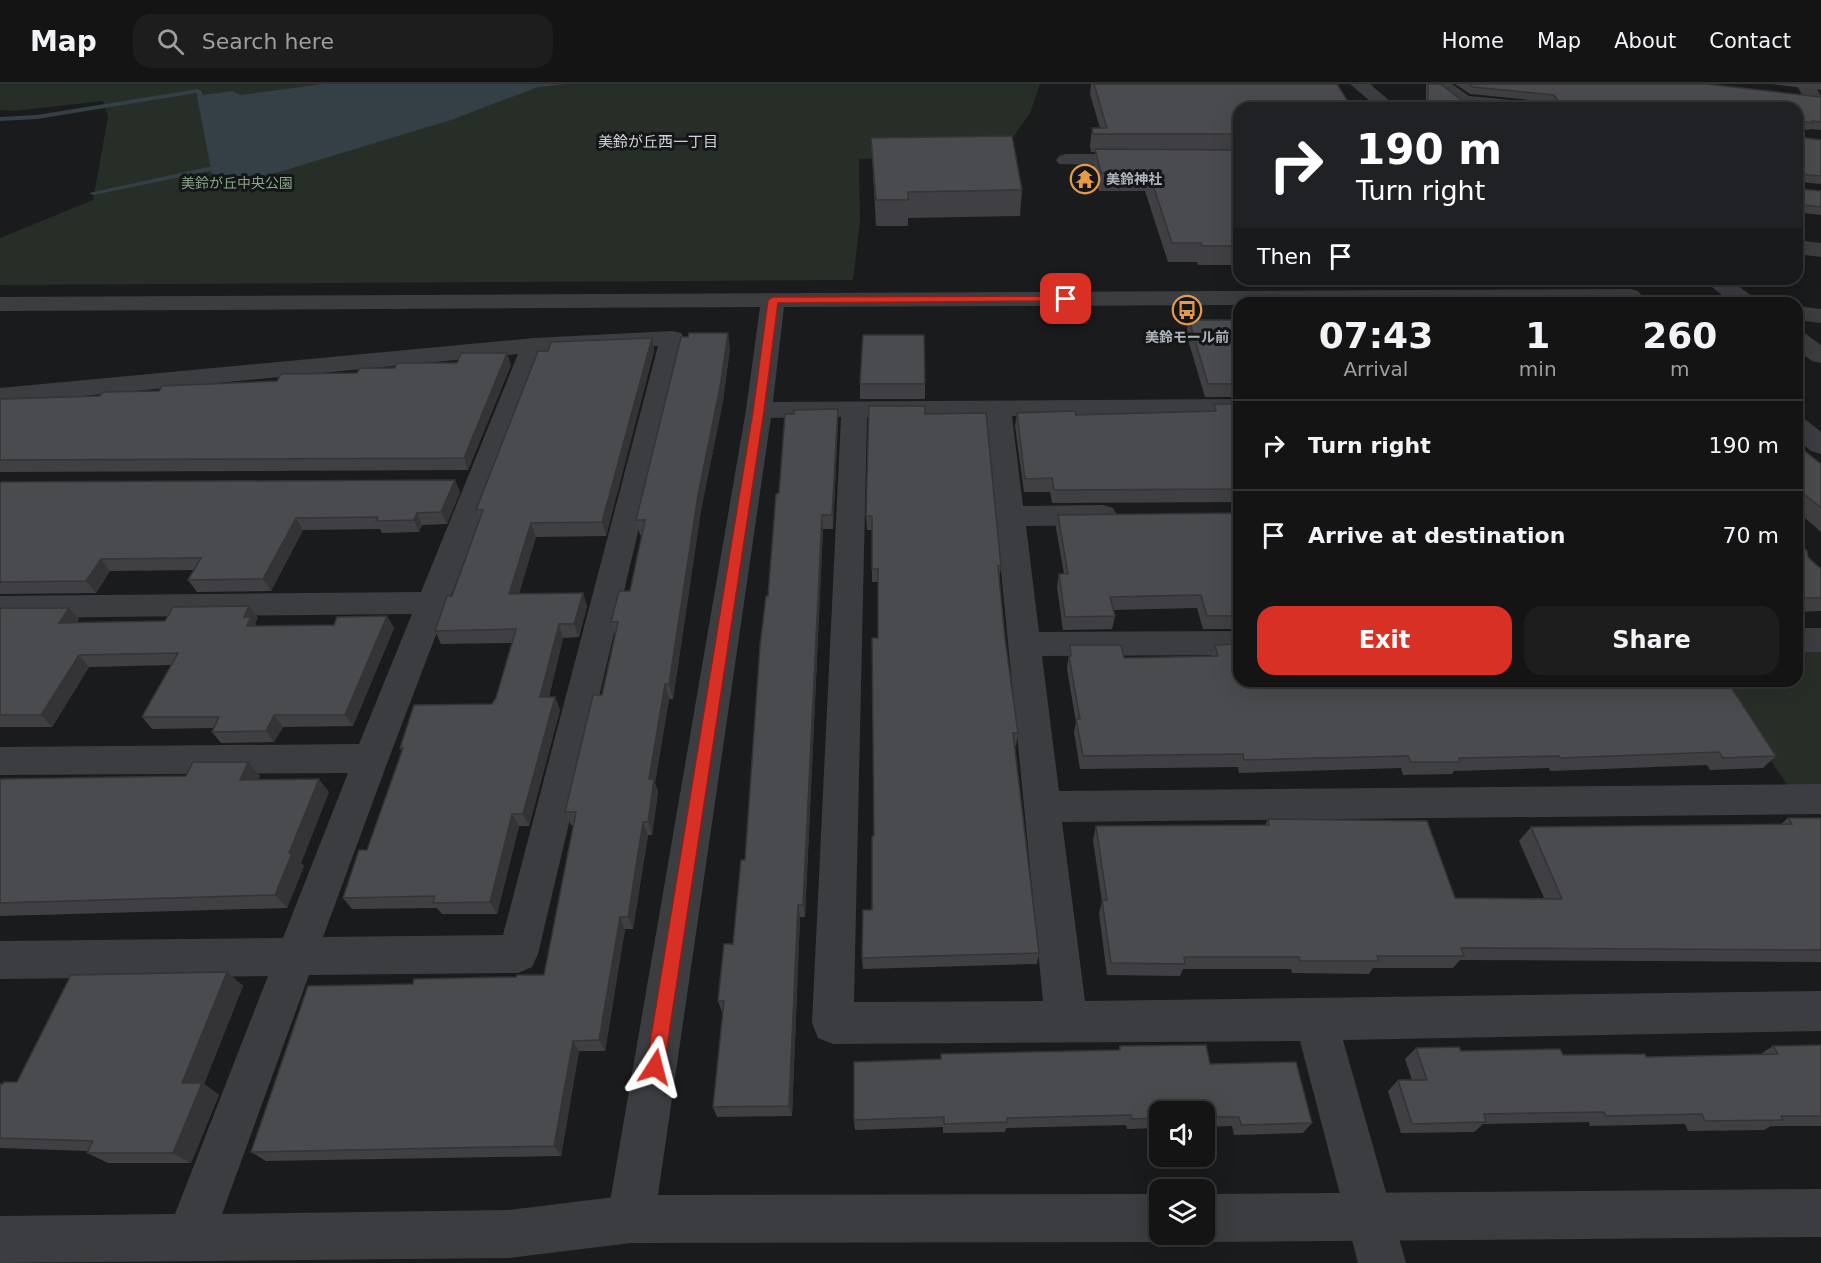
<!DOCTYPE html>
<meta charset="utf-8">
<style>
body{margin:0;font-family:"DejaVu Sans","Noto Sans JP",sans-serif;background:#1d1d1e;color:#f1f3f6;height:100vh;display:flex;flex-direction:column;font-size:22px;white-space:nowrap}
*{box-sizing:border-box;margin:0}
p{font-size:20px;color:#9d9ea0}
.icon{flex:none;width:33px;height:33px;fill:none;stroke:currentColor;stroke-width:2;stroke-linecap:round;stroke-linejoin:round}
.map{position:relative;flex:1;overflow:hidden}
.drawer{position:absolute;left:1233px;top:213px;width:570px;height:390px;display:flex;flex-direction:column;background:#141415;border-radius:18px;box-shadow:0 6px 24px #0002,0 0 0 2px #333334}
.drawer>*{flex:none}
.banner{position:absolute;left:1233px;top:18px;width:570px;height:183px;border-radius:18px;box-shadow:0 6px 24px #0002,0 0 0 2px #333334;background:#202124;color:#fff;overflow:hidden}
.fabs{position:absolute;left:1149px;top:1017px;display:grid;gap:12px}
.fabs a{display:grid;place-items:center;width:66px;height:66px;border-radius:12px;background:#141415;box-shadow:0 6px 24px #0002,0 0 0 2px #333334;font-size:30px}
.pin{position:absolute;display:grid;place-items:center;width:51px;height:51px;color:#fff;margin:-26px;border-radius:12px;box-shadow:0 3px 9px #0006}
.me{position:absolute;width:66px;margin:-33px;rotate:9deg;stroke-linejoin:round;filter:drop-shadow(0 0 4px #0008)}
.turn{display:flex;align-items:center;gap:21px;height:126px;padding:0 24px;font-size:27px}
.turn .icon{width:78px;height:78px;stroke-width:2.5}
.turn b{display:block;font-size:42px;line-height:51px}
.then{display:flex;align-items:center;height:57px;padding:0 24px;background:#0003;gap:12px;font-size:22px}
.eta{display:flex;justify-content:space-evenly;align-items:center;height:102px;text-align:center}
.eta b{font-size:36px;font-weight:800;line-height:42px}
.button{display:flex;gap:12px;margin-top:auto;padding:12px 24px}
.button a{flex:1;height:69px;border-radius:18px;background:#d93025;color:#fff;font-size:24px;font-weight:800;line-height:69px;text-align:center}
.button a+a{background:#1d1d1e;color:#f1f3f6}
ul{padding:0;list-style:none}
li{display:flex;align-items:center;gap:18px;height:90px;padding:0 24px;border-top:2px solid #333334}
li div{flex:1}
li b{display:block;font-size:22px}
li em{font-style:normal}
header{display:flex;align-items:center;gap:36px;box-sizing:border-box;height:84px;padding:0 30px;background:#141415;border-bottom:2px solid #333334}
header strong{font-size:28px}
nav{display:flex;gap:33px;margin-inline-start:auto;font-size:21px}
.search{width:420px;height:54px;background:#1d1d1e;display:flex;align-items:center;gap:15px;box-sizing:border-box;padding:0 21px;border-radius:18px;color:#9d9ea0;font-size:22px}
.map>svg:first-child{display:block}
</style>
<header>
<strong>Map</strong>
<div class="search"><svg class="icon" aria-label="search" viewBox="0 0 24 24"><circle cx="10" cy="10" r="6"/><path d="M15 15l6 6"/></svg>Search here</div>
<nav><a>Home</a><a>Map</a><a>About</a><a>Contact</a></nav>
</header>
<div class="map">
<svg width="1821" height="1179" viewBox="0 0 1821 1179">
<rect width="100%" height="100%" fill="#1a1b1c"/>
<g fill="#272e27">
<path d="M0,0H1040L1030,29L1009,59L919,74L859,75L860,138L853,196L0,201V154L93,116L108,33L103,17L13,27L0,26Z"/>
<path d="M1821,566V701L1788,702L1717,597H1797V567Z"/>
</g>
<path fill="#344045" d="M323,0H565L538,3L451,36L269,91L213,96L197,12L232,7L241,11Z"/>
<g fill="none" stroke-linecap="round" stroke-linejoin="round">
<g fill="#344045" fill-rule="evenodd">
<path d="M198,5L201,7L209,23H205L196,9L37,35L0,37V33L37,31Z"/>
<path d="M227,79H230V83L93,111L89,109Z"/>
</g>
<g fill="#3c3d41" fill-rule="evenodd">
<path d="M1432,0H1452L1469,12L1544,19L1550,20L1553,24H1462Z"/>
<path d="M1796,0H1814L1821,12V34L1814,32Z"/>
<path d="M1066,70H1138L1145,72L1148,76L1145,80L1138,82L1059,80L1056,76L1059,72Z"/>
<path d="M1797,156L1821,159V173L1797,170Z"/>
<path d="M1702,195H1728L1755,214L1759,219H1732Z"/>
<path d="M1797,222L1821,225V239L1797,236Z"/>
<path d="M672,247L681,249L684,254L538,870L532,883L518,889L309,891L222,1130L509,1126L631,1111L648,1118L655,1135L648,1152L631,1159L509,1174L0,1179V1132L175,1130L268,892L0,895V857L283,854L348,689L0,691V663L359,660L412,530L0,534V512L421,508L518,270L0,320V304L534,254ZM658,262L503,851L323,853L389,674L544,268Z"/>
<path d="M1797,248L1806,250L1821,261V279L1812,277L1797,266Z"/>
<path d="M1239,315V331L1012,332L1023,422L1103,421L1113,424L1117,431L1113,438L1103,441L1026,442L1039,548L1239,547V571L1042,572L1059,707L1821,700V730L1062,738L1085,917L1821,907V947L1343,956L1406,1179H1358L1300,957L833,960L818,954L812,939L841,333L759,334L750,332L746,326L750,320L759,318ZM867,333H986L1043,917L854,918Z"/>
<rect x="1797" y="544" width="24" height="24"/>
</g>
<g fill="#3c3d41" fill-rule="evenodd">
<path d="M1350,0H1370L1398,24H1378Z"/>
<path d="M1630,205L1638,207L1642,212L1638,217L1630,219H1239V221L784,223L772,326L658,1111L1160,1110V1150H1177L1160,1158L631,1159L614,1152L607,1135L746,326L760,223L0,227V213Z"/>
<path d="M1797,334L1806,336L1821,348V370L1811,367L1797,355Z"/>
<path d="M1821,1105V1153L1204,1158L1187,1150H1204V1110Z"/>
</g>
</g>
<g fill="#404044">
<path d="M1091,0H1337L1239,24V181H1198L1197,178H1168L1145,107H1099L1093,83L1095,68H1091L1090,62L1092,44H1100L1090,10Z"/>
<path d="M1426,0H1441L1465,19H1551L1550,18L1470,10L1455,0H1706L1821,13V46L1810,45L1809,46L1800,45V53L1821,56V100L1800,98V105L1821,107V131L1797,128V24H1426Z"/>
<path d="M1771,0H1821V6Z"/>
<path d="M871,54L1022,106L1020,132L908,134V142H876Z"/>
<path d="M1189,236H1239V313H1205L1186,249Z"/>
<path d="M652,254L654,267L606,452L536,453L519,509H583L587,522L579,553L563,554L549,613H555L560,626L529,742H519L497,830H442L437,824L352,825L343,814L367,766L402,668L400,664L492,620L496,614L512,559L441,560L435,547L452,512L479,435L476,426L548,267Z"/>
<path d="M730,264L723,317L701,426L673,615H669L655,699L658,708L652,751H648L633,845H625L605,967H579L561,1072L266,1077L251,1068L413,900L516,893L544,891L574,741H571L565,728L602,611L615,551L611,538L630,507L642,451H640L636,436Z"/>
<path d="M511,281L468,386L0,388V315L100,312L277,297L357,289Z"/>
<rect x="860" y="300" width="65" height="15"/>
<path d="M1214,320H1239V418L1052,419L1050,408H1024L1015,342L1017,329L1076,331L1212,328Z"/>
<path d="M838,325V339L833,445H823L805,833H800L792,1032L717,1033L713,1023L723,928H722L718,917L733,860L745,776L768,512L779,409L794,330Z"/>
<path d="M925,330L1001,482L999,495L1005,555L1018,649L1016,662H1015L1039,869L1037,880L863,885L862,874L872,826L878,554V498H872V446H867L866,432Z"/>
<path d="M1797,361L1821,380V448L1797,427Z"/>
<path d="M455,396L460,408L447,440L422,441L419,448L382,449L380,445L303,446L271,507L197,508L188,496L194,486L110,487L96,509L0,510V398Z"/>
<path d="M1239,429V545H1203L1197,524L1113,526L1115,532L1112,545L1063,546L1057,503L1059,490H1064L1056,444L1058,431Z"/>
<path d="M1797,455L1808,473L1821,485V527L1797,528Z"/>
<path d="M0,524H69L79,535L77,538L165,537L258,534L255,539L257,542L334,541L387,532L394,544L353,642L283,643L274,658L221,659L212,648L214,644L152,645L142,633L171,581L89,583L52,643H0Z"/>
<path d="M1070,561L1124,574L1211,572L1215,561L1776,672L1763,684L1710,686L1707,681L1550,687L1549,684L1454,687L1452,690L1403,691L1401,684L1239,689L1238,683L1080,685L1074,648L1076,638L1067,585Z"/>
<path d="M248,678L260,692L258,695L329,708L301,779L304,782L287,824L0,832V695L186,692Z"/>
<path d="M1788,734H1821V878L1460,876L1453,884H1373L1369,890L1292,889L1291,885H1183L1180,892L1107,891L1099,829L1102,818L1093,756L1096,742L1265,741L1268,735L1455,814H1544L1519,757L1531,743L1780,741Z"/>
<path d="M227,888L243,902L204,1000L219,1011L191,1079H108L87,1069L88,1067L0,1064V1000L17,998Z"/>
<path d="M1821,961V1042H1771L1764,1046L1688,1047L1685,1040L1590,1042L1589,1038L1483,1040L1474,1048L1401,1049L1388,1007L1398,996H1412L1405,975L1416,964L1461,967L1563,971L1646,973L1759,971L1773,962Z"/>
<path d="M1120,962L1210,980L1312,1039L1303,1049L1234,1051L1232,1042L1204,1043V1028H1160V1044L1127,1045L1126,1041L1006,1044L1005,1048L943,1049V1043L855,1046L854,1036L941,975V970L1118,966Z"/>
</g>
<g fill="#343437">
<path d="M728,249L730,264L723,317L701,426L673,615L669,600L698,411Z"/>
<path d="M652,254L654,267L606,452L602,438Z"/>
<path d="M507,269L511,281L468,386L464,374Z"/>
<path d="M838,325V339L833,445L832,431Z"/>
<path d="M455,396L460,408L447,440L441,428Z"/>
<path d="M417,429L422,441L419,448L414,436Z"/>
<path d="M822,431L823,445L805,833L803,821Z"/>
<path d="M296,434L303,446L271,507L263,495Z"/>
<path d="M531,439L536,453L515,523L509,510Z"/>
<path d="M101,475L110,487L96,509L86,497Z"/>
<path d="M583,509L587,522L579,553L574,540Z"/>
<path d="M249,522L258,534L255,539L259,545L247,542L244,533Z"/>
<path d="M69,524L79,535L70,550L59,539Z"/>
<path d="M387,532L394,544L353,642L345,631Z"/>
<path d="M559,540L563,554L546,626L540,613Z"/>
<path d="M79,571L89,583L52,643L41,631Z"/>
<path d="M665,600L669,615L655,699L658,708L652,751L648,738L649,695Z"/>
<path d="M555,613L560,626L529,742L523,730Z"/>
<path d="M274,631L283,643L274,658L266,647Z"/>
<path d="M248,678L260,692L252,709L240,696Z"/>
<path d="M319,695L329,708L301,779L304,782L287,824L275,811L289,769Z"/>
<path d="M512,730L519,742L497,830L490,818Z"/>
<path d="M643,738L648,751L633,845L628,833Z"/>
<path d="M798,821L800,833L792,1032L789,1022Z"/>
<path d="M620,833L625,845L605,967L599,956Z"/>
<path d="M227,888L243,902L204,1000L219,1011L191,1079L173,1069L182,999Z"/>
<path d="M573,957L579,967L561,1072L554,1062Z"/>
</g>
<g fill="#4a4b4f" stroke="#343437" stroke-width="1.5">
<path d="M1094,0H1337L1352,24H1239V50H1093L1092,44H1107Z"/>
<path d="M1428,0H1441L1465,19H1556L1558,17L1554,11L1473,3L1469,0H1706L1821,13V38L1812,37L1813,39L1802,37L1799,40L1800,53L1821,56V92L1800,90V105L1821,107V123L1797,120V24H1437L1428,17Z"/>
<path d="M1012,52L1022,106L908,108V116H876L871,54Z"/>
<path d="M1095,65L1239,66V162H1202L1201,159H1172L1149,89H1101Z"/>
<path d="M1189,236H1239V300H1208Z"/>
<path d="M689,249H728L720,303L698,411L669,600H665L649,695H654L648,738H643L628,833H620L599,956L573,957L554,1062L251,1068L308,902L413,900L414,895L516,893L517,891H544L576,728H565L593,611H602L618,538H611L619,507H630L645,436H636L681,253H688Z"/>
<path d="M863,251H924L925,300H860Z"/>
<path d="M652,254L602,438L531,439L509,510L583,509L574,540H559L540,613H555L523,730H512L490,818L433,819L435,812L343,814L359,766H367L403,664H400L414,621L492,620L496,614L516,545L435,547L447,512H452L483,426H476L538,267H548L551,258Z"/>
<path d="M461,269H507L464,374L0,376V315L100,312L103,308L159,307L162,302L277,297L281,290L357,289L360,284H395L397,279H457Z"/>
<path d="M1214,320H1239V405L1054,406L1052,394L1025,395L1017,329L1075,327L1076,331L1216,327Z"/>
<path d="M869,322H925V330L986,329L1001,482H998L1005,555L1018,649H1013L1039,869L862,874L863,826H872V752H874L872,554H878V485H872V432H866Z"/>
<path d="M838,325L832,431H822L803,821H798L789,1022L713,1023L724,917H718L724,860H733L741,776H745L760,562L766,512H768L776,410L779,409L785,330H794V326Z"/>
<path d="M1797,361L1821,380V424L1797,404Z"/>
<path d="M455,396L441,428L417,429L414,436L376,437L378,433L296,434L263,495L188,496L201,474L101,475L86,497L0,498V398Z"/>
<path d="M1239,429V532H1207L1201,511L1110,513L1115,532L1065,533L1059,490H1068L1058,431Z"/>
<path d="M1797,455L1807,467L1808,473L1821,485V514H1797Z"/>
<path d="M249,522L244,533H251L247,542L334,541L337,533L387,532L345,631H274L266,647L212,648L219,633H142L178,569L79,571L41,631H0V524H69L59,539L165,537L173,523Z"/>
<path d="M1239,560V597H1727L1776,672L1723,674L1719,668L1560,674L1559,672L1459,674L1460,678H1411L1408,672L1244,676L1243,670L1083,672L1076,635H1080L1069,572H1071L1070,561H1121L1124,574L1218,572L1215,561Z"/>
<path d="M193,678H248L240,696L319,695L289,769H292L275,811L0,819V695L186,692Z"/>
<path d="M1788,734H1821V866L1461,864L1464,872H1377L1379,877H1300L1299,873H1184L1185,880L1111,879L1102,816H1107L1096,742L1269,741L1268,735L1427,737L1455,814L1562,815L1531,743L1792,740Z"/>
<path d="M227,888L182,999H202L173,1069H87L93,1057L0,1054V1000H3L4,998H17L71,891Z"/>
<path d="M1206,961L1210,980L1296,978L1312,1039L1241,1041L1239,1033H1204V1028H1160V1034L1132,1035L1131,1031L1007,1034V1038L944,1040V1033L854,1036V978L941,975V970L1120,966V962Z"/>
<path d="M1821,961V1032H1781L1783,1036L1705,1037L1702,1030L1606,1032L1604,1028L1484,1030L1486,1038L1412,1040L1398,996H1427L1416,964L1459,963L1461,967L1560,965L1563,971L1645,970L1646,973L1778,970L1773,962Z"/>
</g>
<path fill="#d93025" stroke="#8d1f18" stroke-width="1.5" d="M1066,212L1071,215L1069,217L778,219L764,327L664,983L661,990L655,992L648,990L646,983L753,327L768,216L773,213Z"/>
<defs>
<g id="temple-ring" transform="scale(1.5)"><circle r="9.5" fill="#151618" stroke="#e5994a" stroke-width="1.5"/><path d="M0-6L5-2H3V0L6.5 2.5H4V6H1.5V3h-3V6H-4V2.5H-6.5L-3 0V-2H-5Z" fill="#e5994a"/></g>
<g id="bus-ring" transform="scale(1.5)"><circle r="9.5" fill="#151618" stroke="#e5994a" stroke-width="1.5"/><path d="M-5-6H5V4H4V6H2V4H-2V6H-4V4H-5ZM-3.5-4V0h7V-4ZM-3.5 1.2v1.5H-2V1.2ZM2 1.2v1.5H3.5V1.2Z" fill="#e5994a"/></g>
</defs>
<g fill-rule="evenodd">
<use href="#temple-ring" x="1085" y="95"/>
<use href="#bus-ring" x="1187" y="226"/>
</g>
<g text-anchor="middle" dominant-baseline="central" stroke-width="6" stroke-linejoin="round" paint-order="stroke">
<g font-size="14" font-weight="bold" fill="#aeb4bb" stroke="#151618" text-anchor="start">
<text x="1106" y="95">美鈴神社</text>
<text x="1187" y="253" text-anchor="middle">美鈴モール前</text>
</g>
<g font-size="14" fill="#8aa487" stroke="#151618">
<text x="237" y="99">美鈴が丘中央公園</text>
</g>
<g font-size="15" fill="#cfd2d7" stroke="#151618">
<text x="658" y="58">美鈴が丘西一丁目</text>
</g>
</g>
</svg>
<div class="fabs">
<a><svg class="icon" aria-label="sound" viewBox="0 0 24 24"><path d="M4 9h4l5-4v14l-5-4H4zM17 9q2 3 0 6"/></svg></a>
<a><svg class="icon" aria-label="layers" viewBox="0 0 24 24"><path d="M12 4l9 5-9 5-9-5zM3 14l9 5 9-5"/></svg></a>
</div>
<div class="pin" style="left:1066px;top:215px;background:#d93025"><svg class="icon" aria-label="arrive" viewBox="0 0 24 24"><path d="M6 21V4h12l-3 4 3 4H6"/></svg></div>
<svg class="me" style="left:655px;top:983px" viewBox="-20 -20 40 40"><path d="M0-17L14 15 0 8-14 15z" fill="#d93025" stroke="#fff" stroke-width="4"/></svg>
<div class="banner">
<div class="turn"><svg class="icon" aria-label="right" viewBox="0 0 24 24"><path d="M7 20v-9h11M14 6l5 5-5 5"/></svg><div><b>190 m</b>Turn right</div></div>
<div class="then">Then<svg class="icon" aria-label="arrive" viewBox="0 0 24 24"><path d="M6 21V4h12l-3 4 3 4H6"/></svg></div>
</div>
<section class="drawer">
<div class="eta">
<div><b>07:43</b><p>Arrival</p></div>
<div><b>1</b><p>min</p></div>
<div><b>260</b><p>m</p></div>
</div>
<ul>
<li><svg class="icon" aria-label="right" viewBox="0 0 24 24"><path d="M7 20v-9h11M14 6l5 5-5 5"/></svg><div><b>Turn right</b></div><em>190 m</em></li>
<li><svg class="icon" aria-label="arrive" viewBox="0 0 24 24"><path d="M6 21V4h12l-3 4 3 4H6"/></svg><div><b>Arrive at destination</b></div><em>70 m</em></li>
</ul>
<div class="button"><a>Exit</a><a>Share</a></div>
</section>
</div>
